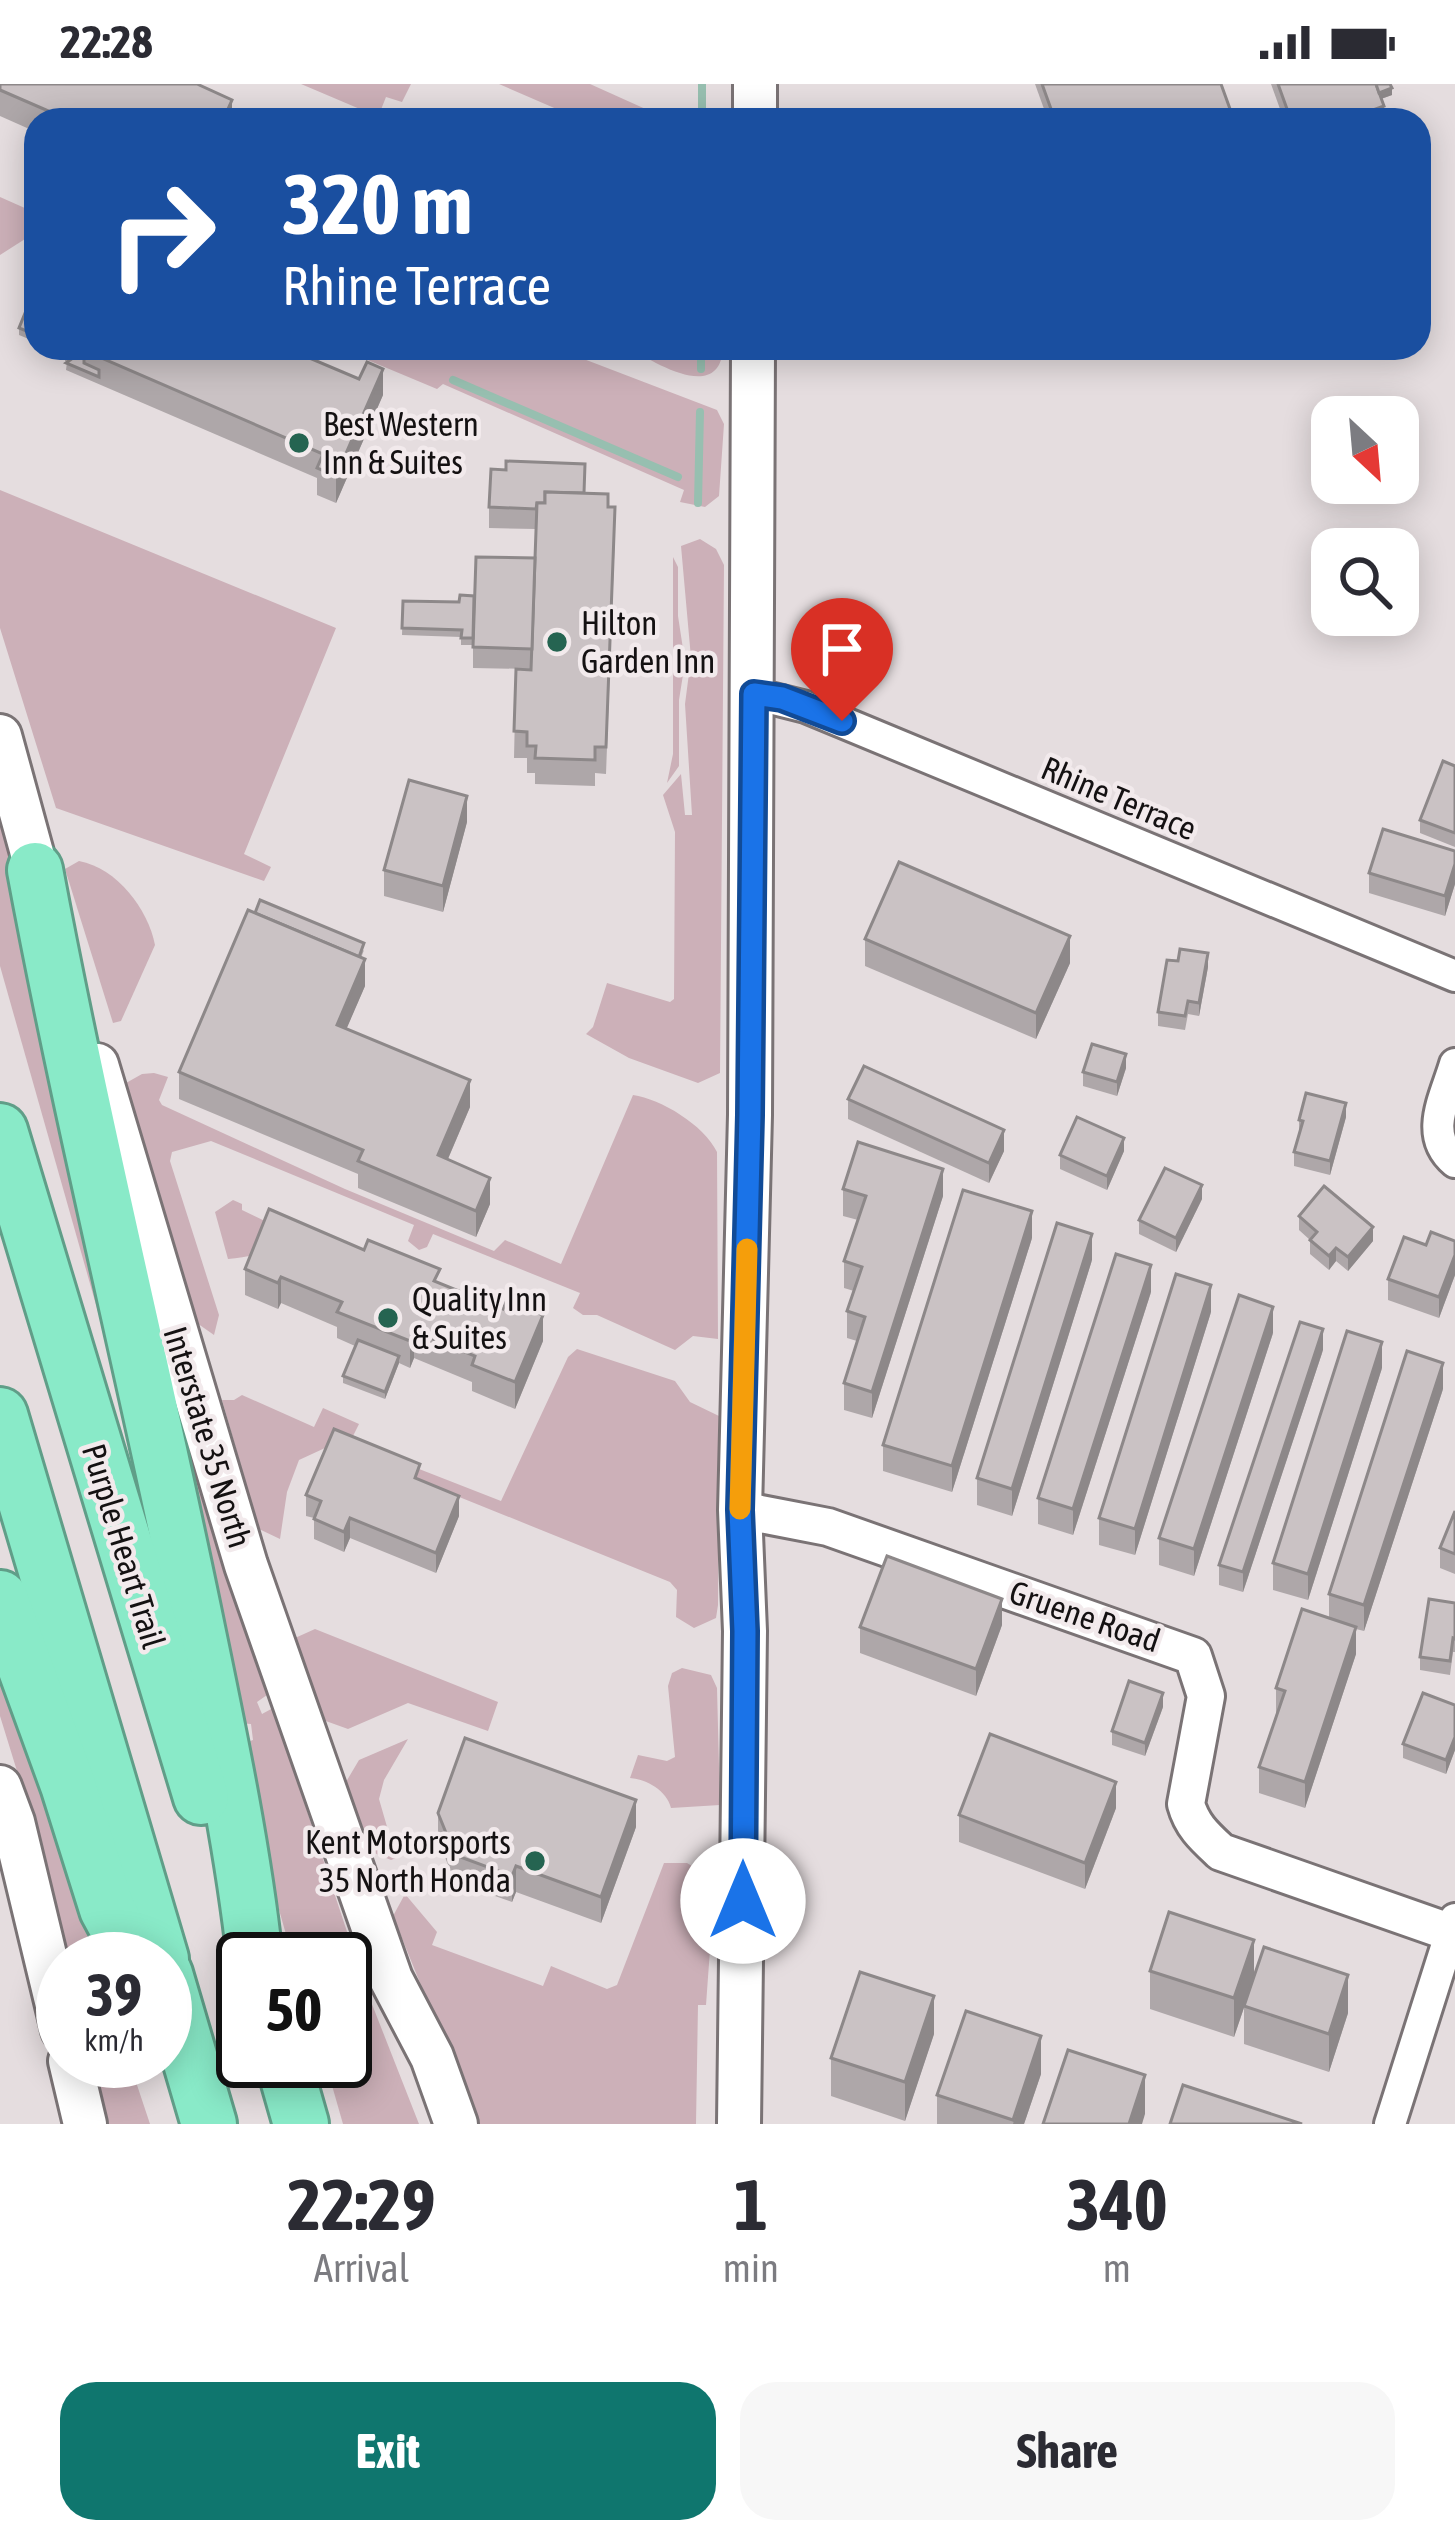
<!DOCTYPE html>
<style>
body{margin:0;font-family:"Asap Condensed",sans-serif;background:#f7f7f7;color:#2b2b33;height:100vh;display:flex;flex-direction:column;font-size:45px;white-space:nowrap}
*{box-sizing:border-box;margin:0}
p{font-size:39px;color:#7c7c81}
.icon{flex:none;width:66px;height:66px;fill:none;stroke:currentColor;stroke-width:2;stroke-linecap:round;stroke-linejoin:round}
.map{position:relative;height:2040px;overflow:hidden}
.sheet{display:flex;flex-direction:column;background:#fff;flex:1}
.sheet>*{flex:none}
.top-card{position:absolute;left:24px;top:24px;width:1407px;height:252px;border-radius:36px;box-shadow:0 6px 30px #0003;background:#1a4fa0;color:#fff;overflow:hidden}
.needle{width:78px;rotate:154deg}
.tools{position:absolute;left:1311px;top:312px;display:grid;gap:24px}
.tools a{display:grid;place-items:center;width:108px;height:108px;border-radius:24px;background:#fff;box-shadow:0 6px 30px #0003;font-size:60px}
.speed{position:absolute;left:36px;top:1848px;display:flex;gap:24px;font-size:60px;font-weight:700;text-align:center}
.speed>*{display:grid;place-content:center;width:156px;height:156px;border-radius:50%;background:#fff;box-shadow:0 6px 30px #0003;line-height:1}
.speed small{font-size:30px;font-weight:400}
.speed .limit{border:6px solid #111;border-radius:18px;background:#fff;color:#111}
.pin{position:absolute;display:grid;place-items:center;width:102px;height:102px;color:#fff;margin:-123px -51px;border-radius:50% 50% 50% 0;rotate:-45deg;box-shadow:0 0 12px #0007}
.pin .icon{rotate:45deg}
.me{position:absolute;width:132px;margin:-66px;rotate:0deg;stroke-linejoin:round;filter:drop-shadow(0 0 9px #0008)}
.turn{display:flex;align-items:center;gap:42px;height:252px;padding:0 60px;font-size:54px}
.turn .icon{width:156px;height:156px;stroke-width:2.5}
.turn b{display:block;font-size:84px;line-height:102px}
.eta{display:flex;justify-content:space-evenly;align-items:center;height:204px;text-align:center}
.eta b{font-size:72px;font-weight:700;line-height:84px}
.action{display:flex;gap:24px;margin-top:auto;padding:24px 60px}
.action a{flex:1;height:138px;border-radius:36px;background:#0f766e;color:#fff;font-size:48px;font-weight:700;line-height:138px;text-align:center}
.action a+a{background:#f7f7f7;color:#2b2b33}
.status{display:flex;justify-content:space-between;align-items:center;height:84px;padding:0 60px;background:#fff;direction:ltr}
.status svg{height:33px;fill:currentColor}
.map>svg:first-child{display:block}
</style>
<div class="status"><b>22:28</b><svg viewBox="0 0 49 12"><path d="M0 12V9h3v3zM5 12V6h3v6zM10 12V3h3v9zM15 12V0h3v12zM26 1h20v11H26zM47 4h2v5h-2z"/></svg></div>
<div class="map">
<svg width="1455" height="2040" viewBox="0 0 1455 2040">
<rect width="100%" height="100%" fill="#e5dddf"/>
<g fill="#ccb0b8">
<path d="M301,0H411L402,18L386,13L380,28L374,31Z"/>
<path d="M499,0H590L670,36H582Z"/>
<path d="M0,113L36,129V148L0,171Z"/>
<path d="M339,264H555L717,326L724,340L719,412L705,423L680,418L684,406L443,300L437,305Z"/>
<path d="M630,264H723C720,320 653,278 630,264Z"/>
<path d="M0,406L336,544L244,770L271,783L264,797L56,724L0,544Z"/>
<path d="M700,455L716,465L724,481L720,989L698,999L629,974L586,950L593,943L607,899L670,918L674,915L675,748L663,711L681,690L685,731H692L685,620L691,574L681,462Z"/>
<path d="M673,473L678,483V532L685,578L679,616V682L667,699L673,670Z"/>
<path d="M0,723L13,771L117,1243L102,1242L0,882Z"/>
<path d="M79,777C117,784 148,825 155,861L121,937L113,939L65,785Z"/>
<path d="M154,989L168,993L159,1016L162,1021L345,1105L494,1167L505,1156L561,1180L633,1011C661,1015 704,1041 717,1068L718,1255L693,1252L675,1266L597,1231H583L573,1224L580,1209L433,1150L427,1163L419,1166L408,1157L414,1141L211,1057L172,1068L170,1077L219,1231L214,1251L194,1237L126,999L142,990Z"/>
<path d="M233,1116L242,1120V1126L302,1155C276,1165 254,1173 228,1175L215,1128Z"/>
<path d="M577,1265L675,1297L690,1318L719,1332L718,1521L716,1534L694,1544L676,1533L677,1506L670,1498L338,1364H325L299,1376L287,1408L280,1455L259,1445L222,1316H234L242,1311L314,1343L323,1324L359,1340L350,1358L501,1417L568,1273Z"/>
<path d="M194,1372L267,1611L257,1618L262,1630L273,1624L366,1905L419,2040H343L325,1977H345V1875H293L272,1801L242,1660L253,1656L251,1640L238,1639L178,1376Z"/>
<path d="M315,1545L498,1618L488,1647L408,1619L348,1645L323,1636L295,1554Z"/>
<path d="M0,1567L99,1875H84L80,1867L65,1869L30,1729L0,1632Z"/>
<path d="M682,1584L711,1591L717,1604L720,1721L671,1724C667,1707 647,1695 630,1694L638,1671L667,1677L675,1673L668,1602L672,1589Z"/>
<path d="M408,1655L384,1696L379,1715L396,1774L391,1776L372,1768L369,1757L376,1754L374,1747L365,1749L346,1698L359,1676Z"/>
<path d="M664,1779H687L715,1796L706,1921H698L696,2040H477L393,1832L405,1810L437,1848L432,1861L543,1902L551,1882L607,1905L617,1901Z"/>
<path d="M92,1977H129L150,2040H109Z"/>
</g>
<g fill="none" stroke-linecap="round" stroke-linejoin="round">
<g stroke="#97bfb0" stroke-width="8">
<path d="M702,0V36"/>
<path d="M701,285V264"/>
<path d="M453,296L678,393"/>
<path d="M698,419L700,328"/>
</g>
<g stroke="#7a7375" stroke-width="36">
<g id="minor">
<path d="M754,610L806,623L1455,892"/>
<path d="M1455,980C1445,1014 1423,1051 1455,1078"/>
<path d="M1390,2040L1455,1835"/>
</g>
</g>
<g stroke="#7a7375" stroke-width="42">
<path id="tertiary" d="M740,1426L828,1443L1193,1572L1206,1612L1186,1720C1192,1742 1205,1753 1221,1768L1455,1850"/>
</g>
<g stroke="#7a7375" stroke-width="48">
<g id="secondary">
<path d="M755,36V0"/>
<path d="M0,652L44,813"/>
<path d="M97,981L246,1481L391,1895L432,1973L456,2040"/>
<path d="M0,1703L13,1738L63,1946"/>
<path d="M70,1977L85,2040"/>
<path d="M739,2040L745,1547L740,1426L750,1031L753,264"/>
</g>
</g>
<g stroke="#609e88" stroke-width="60">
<g id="motorway">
<path d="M35,786C81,1033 142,1278 193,1525C217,1642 242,1757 255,1875"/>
<path d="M0,1047L201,1713"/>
<path d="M0,1331L161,1875"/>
<path d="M0,1514L68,1701L107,1825L134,1875"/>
<path d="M165,1890L209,2040"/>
<path d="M283,1977L301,2040"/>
</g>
</g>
<use href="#minor" stroke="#fff" stroke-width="30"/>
<use href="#tertiary" stroke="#fff" stroke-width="36"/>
<use href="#secondary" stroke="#fff" stroke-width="42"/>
<use href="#motorway" stroke="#89eac8" stroke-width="54"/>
</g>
<g fill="#aea7a9">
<path d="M0,0L232,36H36V48L0,32Z"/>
<path d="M1035,0H1221L1234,36H1048Z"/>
<path d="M1271,0H1390L1392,11L1381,15L1384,36H1284Z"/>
<path d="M36,208V258L19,251V244Z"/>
<path d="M52,264H286L383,311L336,419L317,411V394L66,286L67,278L65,277V269Z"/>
<path d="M585,409L608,423L615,449L606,690L595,689V702L535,700V689H527V674H514L516,585H531L473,584V561H461V553L402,551L403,517L459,518L474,512L535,474L536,445L489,444V423Z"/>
<path d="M1455,682V763L1420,749V736Z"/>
<path d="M467,738L443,828L384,812V786Z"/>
<path d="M1455,767V800L1445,832L1369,809V789Z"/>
<path d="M865,855L1070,879L1036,955L865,882Z"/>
<path d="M364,866L361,874L365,902L346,945L470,1023L448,1075L490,1120L476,1153L358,1104V1090L179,1015V988Z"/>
<path d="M1208,883L1199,932L1188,930L1185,946L1158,942V928Z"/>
<path d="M1126,984L1117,1012L1083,1002V988Z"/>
<path d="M848,1015L1004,1067L989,1099L848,1035Z"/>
<path d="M1346,1033L1330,1091L1294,1082V1068L1299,1050V1036Z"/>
<path d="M1124,1067L1107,1106L1060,1085V1071Z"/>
<path d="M843,1105L943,1112L872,1334L844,1326V1299L857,1257L847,1254V1227L854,1207L844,1204V1177L858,1136L843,1132Z"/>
<path d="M1202,1115L1176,1168L1139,1150V1136Z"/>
<path d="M1299,1132L1373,1157L1348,1187L1336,1177L1329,1186L1310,1170V1156L1299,1146Z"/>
<path d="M1032,1154L952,1408L883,1387V1361Z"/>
<path d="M1455,1157V1191L1439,1234L1388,1216V1195L1426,1161Z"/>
<path d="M1092,1176L1012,1432L977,1421V1394Z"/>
<path d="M245,1185L440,1199L543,1257L515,1325L472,1307V1298L414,1274L410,1284L399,1279L385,1315L343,1299V1292L355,1262L337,1254V1243L281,1219L278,1225L245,1211Z"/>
<path d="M1151,1208L1073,1451L1038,1440V1414Z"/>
<path d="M1211,1228L1135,1471L1099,1461V1434Z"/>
<path d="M1273,1249L1194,1492L1159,1481V1454Z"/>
<path d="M1323,1266L1243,1508L1219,1501V1481Z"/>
<path d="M1382,1284L1308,1516L1273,1506V1479Z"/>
<path d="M1443,1305L1364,1547L1356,1545V1570L1305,1724L1259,1709V1683L1276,1630V1604L1329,1534V1510Z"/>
<path d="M420,1396L459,1432L436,1489L350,1454L344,1468L314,1455V1434L306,1432V1411Z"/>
<path d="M1455,1427V1490L1440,1484V1464Z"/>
<path d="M1455,1519V1568H1453L1450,1591L1420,1586V1573Z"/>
<path d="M1002,1541L976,1612L860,1569V1543Z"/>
<path d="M1455,1621V1666L1446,1690L1403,1674V1660Z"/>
<path d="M1163,1623L1145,1672L1112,1661V1647Z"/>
<path d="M1116,1724L1085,1805L959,1758V1731Z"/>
<path d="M438,1729L636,1743L601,1839L516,1808L512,1818L455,1798L438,1756Z"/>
<path d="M1150,1887L1254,1894L1234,1953L1150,1925Z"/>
<path d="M1244,1922L1348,1929L1329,1988L1244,1960Z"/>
<path d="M934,1950L905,2037L831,2012V1974Z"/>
<path d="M1041,1990L1024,2040H937V2011Z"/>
</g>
<g fill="#8d8889">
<path d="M1392,4V11L1375,17V10Z"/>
<path d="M232,16V36H223Z"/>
<path d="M1384,22V36H1354V33Z"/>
<path d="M383,285V311L336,419V392Z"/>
<path d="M467,712V738L443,828V802Z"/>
<path d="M1455,780V800L1445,832V812Z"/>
<path d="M1070,852V879L1036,955V929Z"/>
<path d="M1208,869V883L1199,932V919Z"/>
<path d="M365,875V902L337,967V941Z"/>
<path d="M1126,970V984L1117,1012V998Z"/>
<path d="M470,996V1023L438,1098V1071Z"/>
<path d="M1346,1019V1033L1330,1091V1077Z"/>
<path d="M1004,1046V1067L989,1099V1079Z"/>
<path d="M1124,1054V1067L1107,1106V1092Z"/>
<path d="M943,1085V1112L872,1334V1308Z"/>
<path d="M490,1094V1120L476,1153V1127Z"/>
<path d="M1202,1101V1115L1176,1168V1154Z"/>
<path d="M1032,1127V1154L952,1408V1382Z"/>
<path d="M1373,1143V1157L1348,1187V1173Z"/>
<path d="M1092,1150V1176L1012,1432V1405Z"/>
<path d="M1336,1164V1177L1329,1186V1172Z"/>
<path d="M1455,1171V1191L1439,1234V1213Z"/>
<path d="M1151,1181V1208L1073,1451V1425Z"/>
<path d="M281,1193V1219L278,1225V1199Z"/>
<path d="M1211,1201V1228L1135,1471V1445Z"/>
<path d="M1273,1223V1249L1194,1492V1465Z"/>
<path d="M543,1231V1257L515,1325V1298Z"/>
<path d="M1323,1245V1266L1243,1508V1488Z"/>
<path d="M414,1247V1274L410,1284V1257Z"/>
<path d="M1382,1258V1284L1308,1516V1490Z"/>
<path d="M399,1272V1279L385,1315V1308Z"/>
<path d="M1443,1279V1305L1364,1547V1521Z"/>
<path d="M459,1412V1432L436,1489V1469Z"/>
<path d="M350,1434V1454L344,1468V1448Z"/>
<path d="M1002,1515V1541L976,1612V1585Z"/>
<path d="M1356,1543V1570L1305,1724V1698Z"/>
<path d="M1163,1609V1623L1145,1672V1659Z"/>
<path d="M1455,1653V1666L1446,1690V1676Z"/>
<path d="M1116,1698V1724L1085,1805V1779Z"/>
<path d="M636,1716V1743L601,1839V1813Z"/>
<path d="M516,1782V1808L512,1818V1792Z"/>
<path d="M1254,1856V1894L1234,1953V1914Z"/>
<path d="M1348,1891V1929L1329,1988V1950Z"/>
<path d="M934,1912V1950L905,2037V1998Z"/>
<path d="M1041,1952V1990L1024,2040H1013Z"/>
<path d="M1145,1991V2030L1142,2040H1129Z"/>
</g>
<g fill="#cac2c4" stroke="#8d8889" stroke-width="3">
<path d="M0,0H197L232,16L223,36H69L0,6Z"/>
<path d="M1042,0H1221L1234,36H1055Z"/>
<path d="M1278,0H1376L1384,22L1354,33L1355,36H1291Z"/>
<path d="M1376,0H1390L1392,4L1379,9Z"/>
<path d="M34,207L36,208V251L19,244Z"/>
<path d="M67,264H77V267L84,270V279L99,286V293L66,279L73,274L65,270Z"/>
<path d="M94,264H286L359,295L367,278L383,285L336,392L317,384L323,370L99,273L101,267Z"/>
<path d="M506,377L585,380L584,409L545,408V419H537L536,425L489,423L491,385L506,386Z"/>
<path d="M545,408L608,410V423H615L606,663H595V676L535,674L536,662H527V648L514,647L516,585L531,586L537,419H545Z"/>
<path d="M476,473L535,474L532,565L473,563Z"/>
<path d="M460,511L474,512L473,554H461L462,546L402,544L403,517L459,518Z"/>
<path d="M1443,677L1455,682V749L1420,736Z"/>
<path d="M409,696L467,712L443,802L384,786Z"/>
<path d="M1383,745L1455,767V780L1445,812L1369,789Z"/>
<path d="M899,778L1070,852L1036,929L865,855Z"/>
<path d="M260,816L364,859L359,873L255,829Z"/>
<path d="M248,826L365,875L337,941L470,996L438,1071L490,1094L476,1127L358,1077L363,1066L179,988Z"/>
<path d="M1180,865L1208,869L1199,919L1188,917L1185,932L1158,928L1167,876L1178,877Z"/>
<path d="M1092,960L1126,970L1117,998L1083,988Z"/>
<path d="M864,982L1004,1046L989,1079L848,1015Z"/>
<path d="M1306,1009L1346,1019L1330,1077L1294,1068L1303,1037L1299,1036Z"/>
<path d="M1077,1033L1124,1054L1107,1092L1060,1071Z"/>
<path d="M858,1058L943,1085L872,1308L844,1299L865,1233L847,1227L862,1183L844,1177L866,1112L843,1105Z"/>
<path d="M1165,1084L1202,1101L1176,1154L1139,1136Z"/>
<path d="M1324,1102L1373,1143L1348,1173L1336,1164L1329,1172L1310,1156L1317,1148L1299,1132Z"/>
<path d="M963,1106L1032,1127L952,1382L883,1361Z"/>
<path d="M269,1125L364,1166L368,1156L440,1185L434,1197L503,1225L507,1216L543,1231L515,1298L472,1281L475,1272L414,1247L410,1257L337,1228L342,1218L281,1193L278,1199L245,1185Z"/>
<path d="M1057,1139L1092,1150L1012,1405L977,1394Z"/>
<path d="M1431,1148L1455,1157V1171L1439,1213L1388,1195L1404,1153L1426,1161Z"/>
<path d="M1116,1170L1151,1181L1073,1425L1038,1414Z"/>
<path d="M1176,1190L1211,1201L1135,1445L1099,1434Z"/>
<path d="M1239,1211L1273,1223L1194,1465L1159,1454Z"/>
<path d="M1300,1238L1323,1245L1243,1488L1219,1481Z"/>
<path d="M1347,1247L1382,1258L1308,1490L1273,1479Z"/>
<path d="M358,1256L399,1272L385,1308L343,1292Z"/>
<path d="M1407,1267L1443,1279L1364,1521L1329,1510Z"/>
<path d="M334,1345L420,1380L415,1394L459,1412L436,1469L350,1434L344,1448L314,1435L321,1417L306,1411Z"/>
<path d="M1455,1427V1470L1440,1464Z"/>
<path d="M887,1472L1002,1515L976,1585L860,1543Z"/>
<path d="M1429,1515L1455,1519V1555L1453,1554L1450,1577L1420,1573Z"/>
<path d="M1302,1525L1356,1543L1305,1698L1259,1683L1285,1607L1276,1604Z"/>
<path d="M1129,1597L1163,1609L1145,1659L1112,1647Z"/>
<path d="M1423,1609L1455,1621V1653L1446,1676L1403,1660Z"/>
<path d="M990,1650L1116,1698L1085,1779L959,1731Z"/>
<path d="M465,1654L636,1716L601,1813L516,1782L512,1792L455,1771L438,1729Z"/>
<path d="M1169,1828L1254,1856L1234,1914L1150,1887Z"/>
<path d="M1264,1863L1348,1891L1329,1950L1244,1922Z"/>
<path d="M860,1888L934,1912L905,1998L831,1974Z"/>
<path d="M966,1927L1041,1952L1013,2036L937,2011Z"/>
<path d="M1068,1966L1145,1991L1129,2040H1043Z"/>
<path d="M1183,2001L1302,2040H1170Z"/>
</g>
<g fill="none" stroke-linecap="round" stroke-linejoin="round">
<g stroke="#114b97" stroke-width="30">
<path id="route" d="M743,1817L745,1547L740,1426L750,1031L754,610L782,614L842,637"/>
</g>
<use href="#route" stroke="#1a73e8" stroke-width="21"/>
<path stroke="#f59e0b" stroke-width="21" d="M740,1425L747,1165"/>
</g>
<g fill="#256451" stroke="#f2eaec" stroke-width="4.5">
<circle cx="299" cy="359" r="12"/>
<circle cx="557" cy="558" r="12"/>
<circle cx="388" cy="1234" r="12"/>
<circle cx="535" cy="1777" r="12"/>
</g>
<g text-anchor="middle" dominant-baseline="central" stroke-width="9" stroke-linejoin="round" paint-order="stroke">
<g font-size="33" fill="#141112" stroke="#f2eaec" text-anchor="start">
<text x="323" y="340">Best Western<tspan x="323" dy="38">Inn &amp; Suites</tspan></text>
<text x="581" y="539">Hilton<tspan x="581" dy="38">Garden Inn</tspan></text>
<text x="412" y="1215">Quality Inn<tspan x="412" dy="38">&amp; Suites</tspan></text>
<text x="511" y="1758" text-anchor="end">Kent Motorsports<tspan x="511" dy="38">35 North Honda</tspan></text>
</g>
<g font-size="33" fill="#141112" stroke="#f2eaec">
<text transform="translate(1119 714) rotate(23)">Rhine Terrace</text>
<text transform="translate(208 1353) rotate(73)">Interstate 35 North</text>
<text transform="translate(124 1462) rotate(73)">Purple Heart Trail</text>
<text transform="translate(1085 1532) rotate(19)">Gruene Road</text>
</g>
</g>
</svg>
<div class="tools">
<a><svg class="needle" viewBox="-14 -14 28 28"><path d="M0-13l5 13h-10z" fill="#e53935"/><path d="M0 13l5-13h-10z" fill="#7c7c81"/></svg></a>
<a><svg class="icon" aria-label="search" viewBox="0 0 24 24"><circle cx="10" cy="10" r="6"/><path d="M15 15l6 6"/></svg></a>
</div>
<div class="speed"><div>39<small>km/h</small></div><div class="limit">50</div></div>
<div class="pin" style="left:842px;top:637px;background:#d93025"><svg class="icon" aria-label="arrive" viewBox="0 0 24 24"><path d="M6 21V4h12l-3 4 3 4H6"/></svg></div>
<svg class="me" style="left:743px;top:1817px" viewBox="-20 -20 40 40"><circle r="19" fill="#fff"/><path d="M0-13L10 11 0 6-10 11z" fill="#1a73e8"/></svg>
<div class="top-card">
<div class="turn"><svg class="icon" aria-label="right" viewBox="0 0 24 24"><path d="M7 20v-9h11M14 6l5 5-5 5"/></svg><div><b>320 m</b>Rhine Terrace</div></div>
</div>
</div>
<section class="sheet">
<div class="eta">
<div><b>22:29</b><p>Arrival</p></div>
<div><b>1</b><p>min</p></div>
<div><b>340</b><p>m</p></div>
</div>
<div class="action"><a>Exit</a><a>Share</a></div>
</section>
